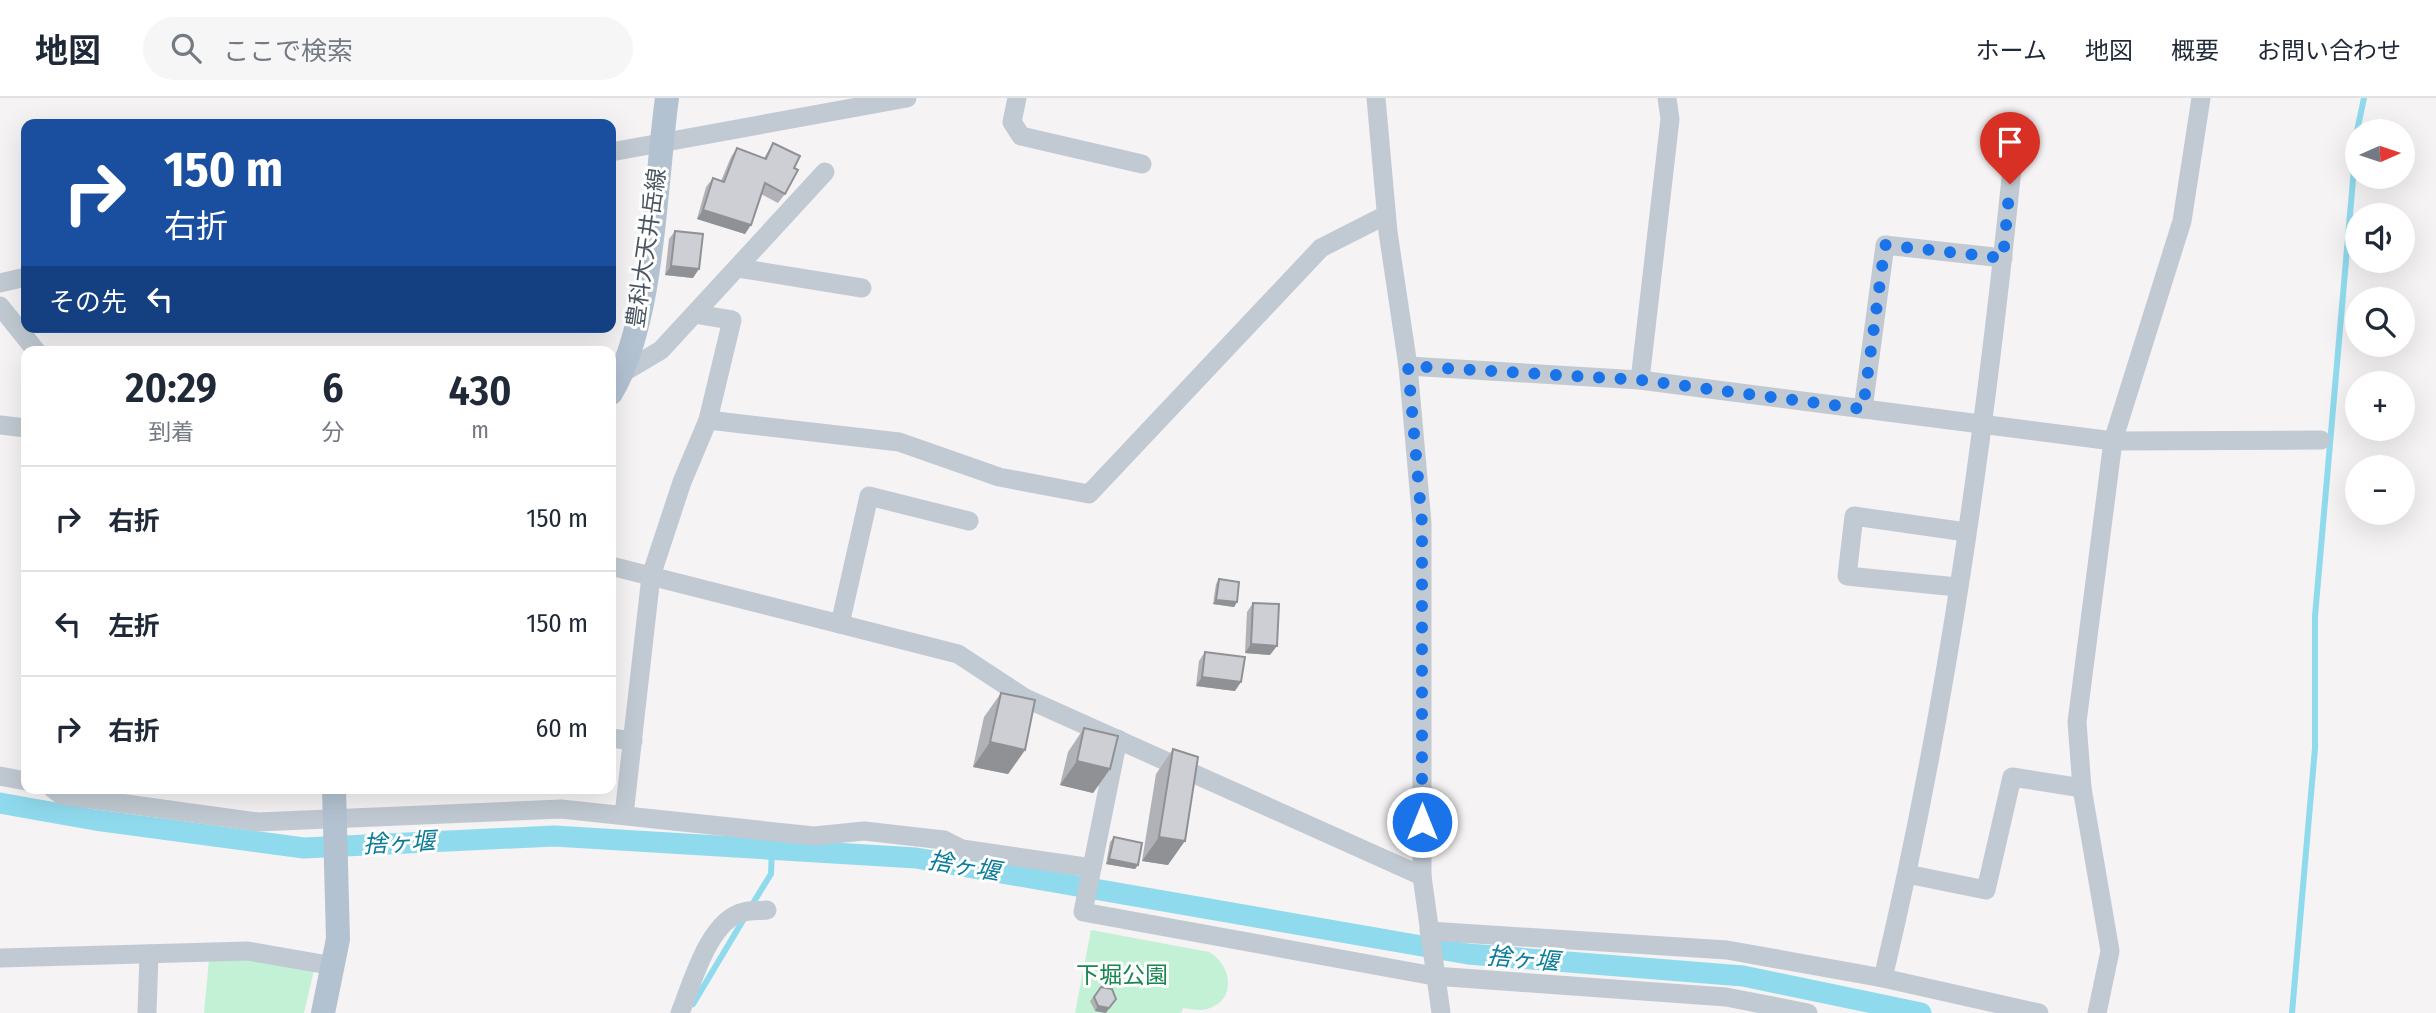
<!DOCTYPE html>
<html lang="ja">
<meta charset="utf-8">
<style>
body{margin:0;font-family:"Fira Sans Condensed","Noto Sans JP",sans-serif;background:#f6f6f7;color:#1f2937;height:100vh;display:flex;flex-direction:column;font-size:26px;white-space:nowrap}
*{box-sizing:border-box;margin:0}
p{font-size:23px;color:#747a83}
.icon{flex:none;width:38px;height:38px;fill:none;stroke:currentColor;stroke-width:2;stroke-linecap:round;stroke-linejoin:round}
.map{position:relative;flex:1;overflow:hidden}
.sheet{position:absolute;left:21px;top:248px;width:595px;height:448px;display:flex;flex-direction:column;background:#fff;border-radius:14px;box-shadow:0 7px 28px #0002}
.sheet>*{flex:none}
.guide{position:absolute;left:21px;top:21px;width:595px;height:214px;border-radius:14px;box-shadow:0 7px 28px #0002;background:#1a4fa0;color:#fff;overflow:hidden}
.needle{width:46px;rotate:87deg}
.buttons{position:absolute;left:2345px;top:21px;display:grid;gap:14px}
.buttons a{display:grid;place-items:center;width:70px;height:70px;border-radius:50%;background:#fff;box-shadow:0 7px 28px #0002;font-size:35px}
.pin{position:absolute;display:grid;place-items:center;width:60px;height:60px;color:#fff;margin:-72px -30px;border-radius:50% 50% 50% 0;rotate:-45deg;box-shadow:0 0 7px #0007}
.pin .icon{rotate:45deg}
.me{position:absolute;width:77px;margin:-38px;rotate:0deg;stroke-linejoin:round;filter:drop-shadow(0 0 5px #0008)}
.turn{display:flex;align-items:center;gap:24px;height:147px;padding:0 28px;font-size:32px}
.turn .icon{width:91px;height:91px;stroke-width:2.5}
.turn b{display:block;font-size:49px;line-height:60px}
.then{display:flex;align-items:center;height:66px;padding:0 28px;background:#0003;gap:14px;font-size:26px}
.eta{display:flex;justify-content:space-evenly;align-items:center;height:119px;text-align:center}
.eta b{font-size:42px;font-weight:600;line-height:49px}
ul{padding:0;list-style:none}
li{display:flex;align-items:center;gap:21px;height:105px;padding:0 28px;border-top:2px solid #e0e1e3}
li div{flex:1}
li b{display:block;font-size:26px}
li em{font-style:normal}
header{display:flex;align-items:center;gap:42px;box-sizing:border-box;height:98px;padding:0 35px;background:#fff;border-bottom:2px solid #e0e1e3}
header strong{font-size:33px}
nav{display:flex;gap:38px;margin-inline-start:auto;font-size:24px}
.search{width:490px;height:63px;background:#f6f6f7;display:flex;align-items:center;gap:18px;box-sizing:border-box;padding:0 24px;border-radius:38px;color:#747a83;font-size:26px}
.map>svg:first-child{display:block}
</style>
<header>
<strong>地図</strong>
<div class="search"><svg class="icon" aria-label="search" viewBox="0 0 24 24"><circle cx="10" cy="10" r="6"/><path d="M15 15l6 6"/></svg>ここで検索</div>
<nav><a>ホーム</a><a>地図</a><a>概要</a><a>お問い合わせ</a></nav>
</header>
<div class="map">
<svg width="2436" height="915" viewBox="0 0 2436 915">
<rect width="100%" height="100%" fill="#f5f3f3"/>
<g fill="#c3f1d5">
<path d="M1091,832L1209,854C1230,865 1238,900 1210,910C1201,914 1192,911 1183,910L1181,915H1075Z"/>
<path d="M249,859L314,872L304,915H204L209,862Z"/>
</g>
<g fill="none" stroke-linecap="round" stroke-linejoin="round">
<g stroke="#90daee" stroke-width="6">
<path d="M2357,33L2364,0"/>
<path d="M750,810L771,776L772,751"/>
<path d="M693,906L745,819"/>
<path d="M2292,915L2315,650V518L2357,36"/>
</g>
<path stroke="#90daee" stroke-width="21" d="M0,705L95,722L304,750L554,738L916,760L1468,856L1743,878L1921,915"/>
<g stroke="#c1cad2" stroke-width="19">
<path d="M1017,0L1012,24L1021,38L1142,66"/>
<path d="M1376,0L1388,134L1408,268L1422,425V778L1441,915"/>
<path d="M611,54L907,0"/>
<path d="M738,170L862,190"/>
<path d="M0,185L26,179"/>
<path d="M0,208L37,254"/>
<path d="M1408,268L1640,282L2113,343L2321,342"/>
<path d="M624,274L661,252L825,74"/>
<path d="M1640,282L1670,21L1667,0"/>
<path d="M1863,311L1885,147L2003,160"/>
<path d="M708,322L899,344L999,379L1089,396L1321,150L1386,117"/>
<path d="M0,327L26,330"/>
<path d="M611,468L958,556L1025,600L1422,778"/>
<path d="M1957,489L1847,478L1854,418L1966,434"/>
<path d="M840,526L869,398L969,423"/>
<path d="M611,640L633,643"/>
<path d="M1118,641L1083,814L1434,878L1726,899L1808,915"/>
<path d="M0,678L26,683"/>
<path d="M53,691L61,697L258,724L561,711L814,738L864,733L944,742L962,751L1092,770"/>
<path d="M624,717L651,478L682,384L708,322L732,222L695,216"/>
<path d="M1907,776L1986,792L2012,679L2082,690"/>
<path d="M1429,833L1727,852L1883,880L2039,915"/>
<path d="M0,860L248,853L334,868"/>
<path d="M1883,880C1947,612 1985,336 2013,61"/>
<path d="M147,915L149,856"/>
<path d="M680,915C692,886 709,821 744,814C751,812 760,813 767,812"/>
<path d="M2097,915L2110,853L2082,690L2077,624L2113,343L2182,123L2201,0"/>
</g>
<g stroke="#b3c2d1" stroke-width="24">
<path d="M611,295C654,223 655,86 667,0"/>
<path d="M323,915L338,841L334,691"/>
</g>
</g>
<g fill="#b0b2b7">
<path d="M773,45L794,70L785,96L778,105L761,96L745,136L697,121L706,89L713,80L721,83L731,59L737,50L764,60Z"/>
<path d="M675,133L693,180L665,177L669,141Z"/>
<path d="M1219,481L1237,504L1234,509L1213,506L1216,486Z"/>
<path d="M1253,505L1270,557L1245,555L1247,514Z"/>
<path d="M1205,554L1235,593L1196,588L1199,563Z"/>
<path d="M1001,595L1025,652L1008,676L973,669L984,619Z"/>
<path d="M1084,630L1110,671L1093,695L1060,687L1068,654Z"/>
<path d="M1173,651L1168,767L1142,763L1156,676Z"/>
<path d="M1114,739L1138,767L1135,771L1106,766L1110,744Z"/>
<path d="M1101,889L1106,915L1095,913L1090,903Z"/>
</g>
<g fill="#909195">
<path d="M703,112L751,127L745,136L697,121Z"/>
<path d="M671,168L699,171L693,180L665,177Z"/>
<path d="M536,229H580L577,234Z"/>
<path d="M1216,502L1237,504L1234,509L1213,506Z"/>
<path d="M1251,546L1277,548L1270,557L1245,555Z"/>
<path d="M1202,579L1241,584L1235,593L1196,588Z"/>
<path d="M990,644L1025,652L1008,676L973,669Z"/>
<path d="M1077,663L1110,671L1093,695L1060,687Z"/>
<path d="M1159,739L1185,743L1168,767L1142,763Z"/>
<path d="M1109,761L1138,767L1135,771L1106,766Z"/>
<path d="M1116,901L1106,915L1095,913L1098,908Z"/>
</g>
<g fill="#cdcfd5" stroke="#909195" stroke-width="2">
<path d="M773,45L800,58L794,70L798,72L785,96L765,85L751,127L703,112L713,80L724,84L737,50L766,61Z"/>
<path d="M675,133L703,136L699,171L671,168Z"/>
<path d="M1219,481L1239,484L1237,504L1216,502Z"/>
<path d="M1253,505L1279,506L1277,548L1251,546Z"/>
<path d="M1205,554L1245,559L1241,584L1202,579Z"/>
<path d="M1001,595L1035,602L1025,652L990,644Z"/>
<path d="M1084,630L1118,638L1110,671L1077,663Z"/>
<path d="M1173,651L1198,659L1185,743L1159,739Z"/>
<path d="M1114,739L1142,745L1138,767L1109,761Z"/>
<path d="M1101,889L1112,891L1116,901L1109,910L1098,908L1094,899Z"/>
</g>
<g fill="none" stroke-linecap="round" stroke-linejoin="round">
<path stroke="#1a73e8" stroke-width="12" stroke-dasharray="0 21.6" d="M1422,724V425L1408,268L1640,282L1863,311L1885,147L2003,160L2010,86"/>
</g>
<g text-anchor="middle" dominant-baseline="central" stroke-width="6" stroke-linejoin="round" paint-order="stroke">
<g font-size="23" fill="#4a5661" stroke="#fff">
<text transform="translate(646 150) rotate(-82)">豊科大天井岳線</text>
</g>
<g font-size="23" fill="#17864f" stroke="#fff">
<text x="1122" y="877">下堀公園</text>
</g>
<g font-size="24" font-style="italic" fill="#0c7c9b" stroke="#fff">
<text transform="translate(399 745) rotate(-3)">捨ヶ堰</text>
<text transform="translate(964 768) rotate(10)">捨ヶ堰</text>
<text transform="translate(1523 861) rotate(5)">捨ヶ堰</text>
</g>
</g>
</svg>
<div class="buttons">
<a><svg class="needle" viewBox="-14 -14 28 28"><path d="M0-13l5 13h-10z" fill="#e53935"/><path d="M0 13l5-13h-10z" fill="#747a83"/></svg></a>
<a><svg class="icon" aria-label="sound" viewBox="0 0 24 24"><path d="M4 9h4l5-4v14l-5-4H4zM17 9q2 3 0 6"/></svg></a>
<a><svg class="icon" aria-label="search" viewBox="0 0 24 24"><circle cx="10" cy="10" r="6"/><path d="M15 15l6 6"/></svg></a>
<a>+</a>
<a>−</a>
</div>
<div class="pin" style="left:2010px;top:86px;background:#d93025"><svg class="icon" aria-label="arrive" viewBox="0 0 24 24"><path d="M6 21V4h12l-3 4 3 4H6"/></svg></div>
<svg class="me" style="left:1422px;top:724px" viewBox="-20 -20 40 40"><circle r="17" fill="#1a73e8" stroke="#fff" stroke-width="3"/><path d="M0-11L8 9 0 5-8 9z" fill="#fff"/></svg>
<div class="guide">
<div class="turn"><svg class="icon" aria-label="right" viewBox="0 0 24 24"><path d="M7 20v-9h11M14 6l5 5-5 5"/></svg><div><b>150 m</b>右折</div></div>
<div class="then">その先<svg class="icon" aria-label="left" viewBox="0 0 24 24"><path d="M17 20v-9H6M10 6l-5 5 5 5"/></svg></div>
</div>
<section class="sheet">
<div class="eta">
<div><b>20:29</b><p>到着</p></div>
<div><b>6</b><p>分</p></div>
<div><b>430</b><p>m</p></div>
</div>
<ul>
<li><svg class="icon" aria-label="right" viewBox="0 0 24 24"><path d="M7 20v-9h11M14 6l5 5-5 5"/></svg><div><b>右折</b></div><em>150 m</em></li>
<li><svg class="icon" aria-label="left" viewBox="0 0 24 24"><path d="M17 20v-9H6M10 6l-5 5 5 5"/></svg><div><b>左折</b></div><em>150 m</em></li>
<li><svg class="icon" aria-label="right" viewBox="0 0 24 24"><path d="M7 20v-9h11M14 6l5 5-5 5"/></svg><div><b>右折</b></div><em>60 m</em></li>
</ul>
</section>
</div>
